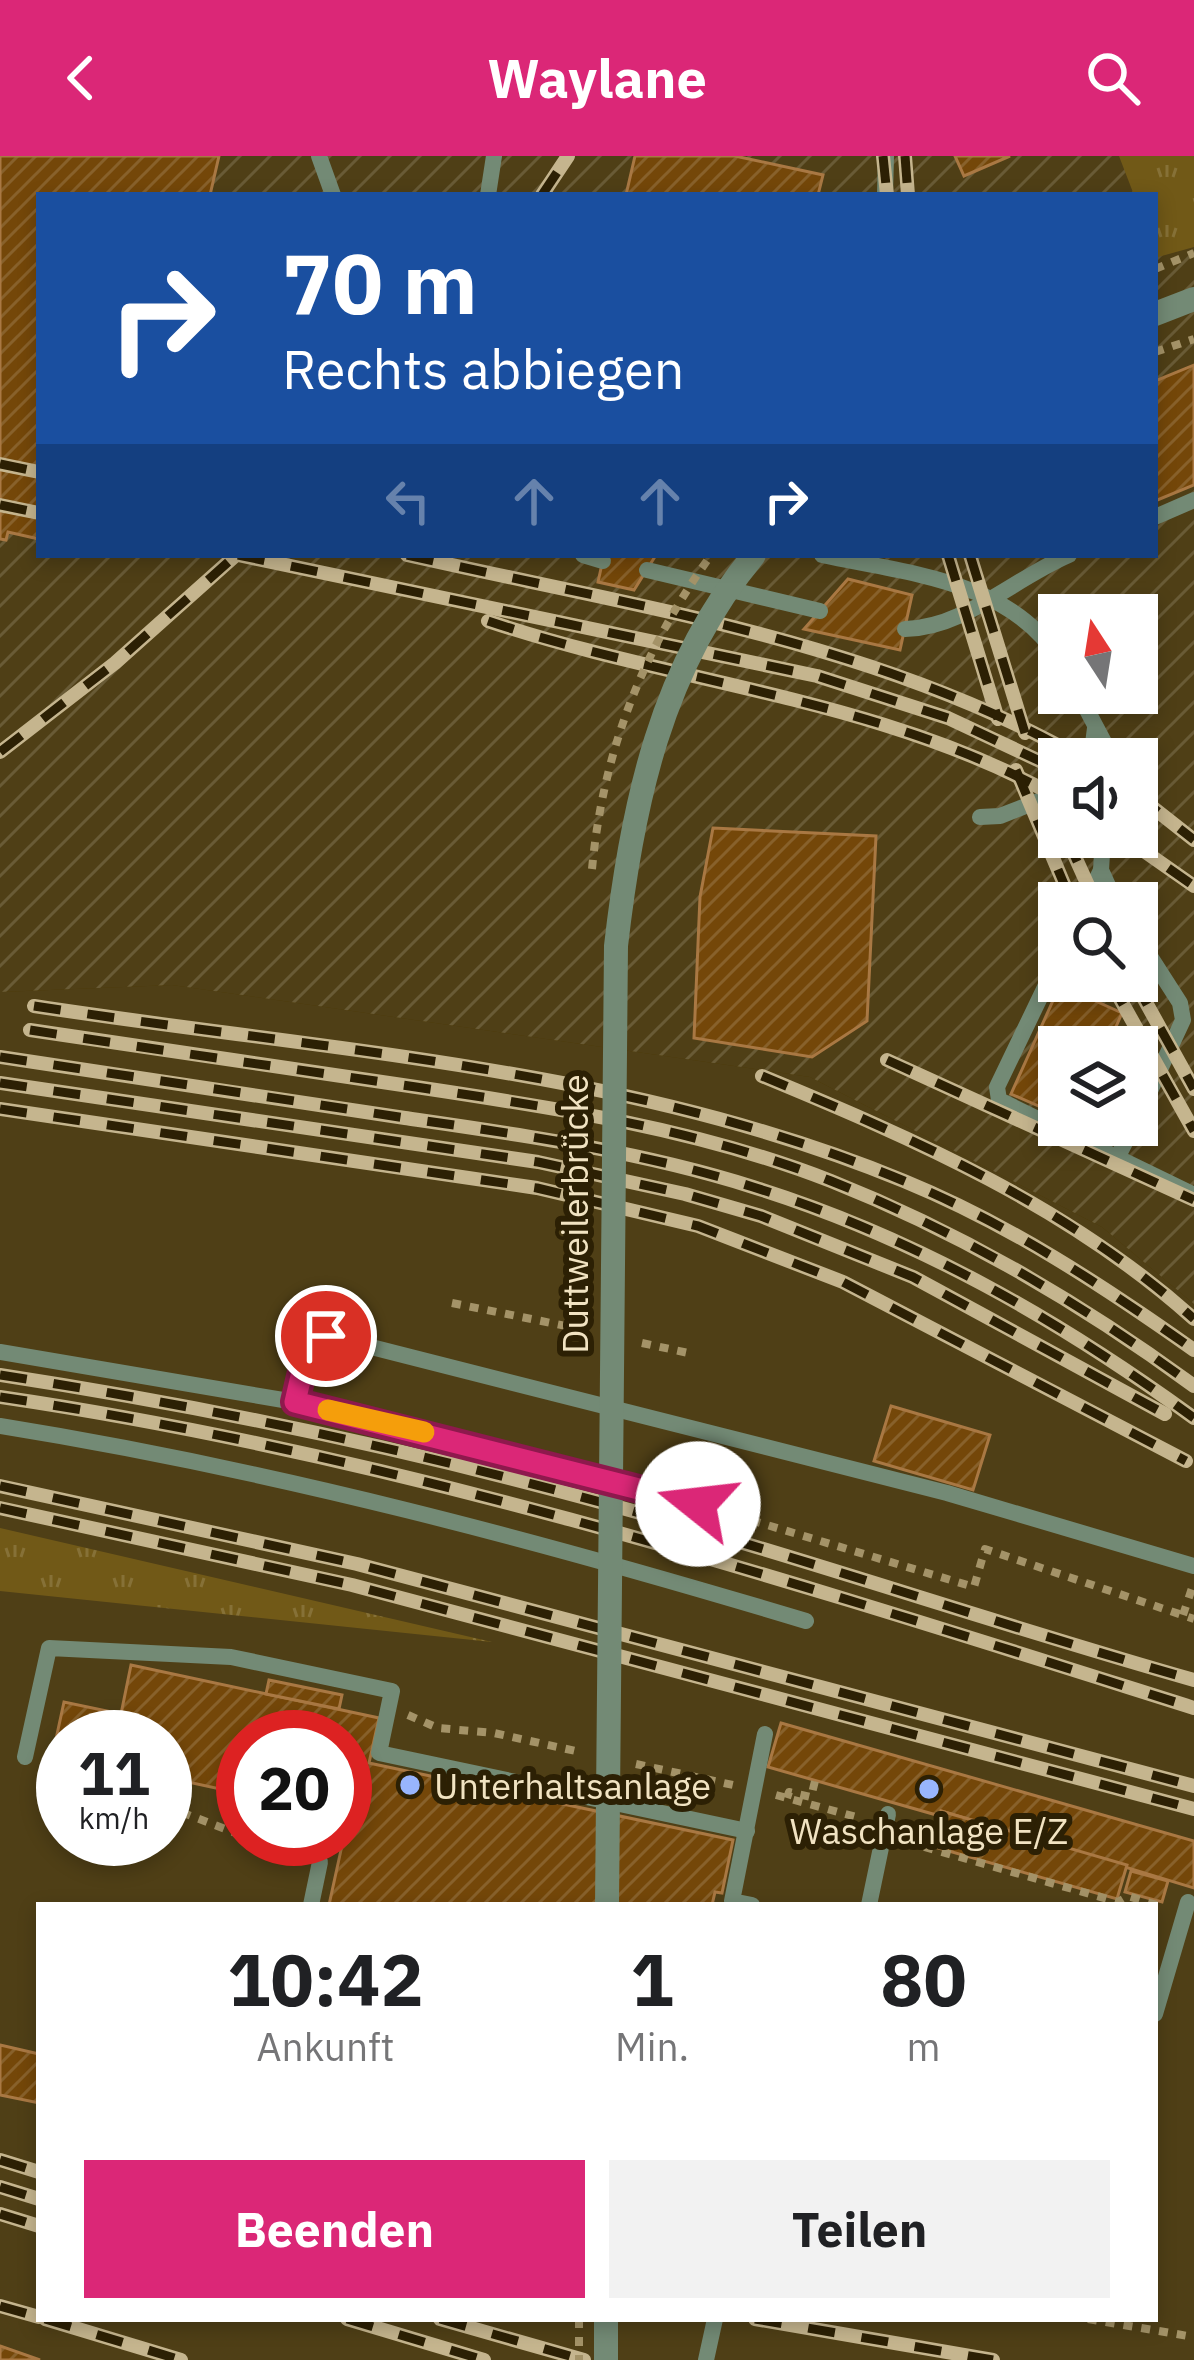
<!DOCTYPE html>
<html lang="de">
<meta charset="utf-8">
<style>
body{margin:0;font-family:"IBM Plex Sans",sans-serif;background:#f2f2f2;color:#202124;height:100vh;display:flex;flex-direction:column;font-size:45px;white-space:nowrap}
*{box-sizing:border-box;margin:0}
p{font-size:39px;color:#757577}
.icon{flex:none;width:66px;height:66px;fill:none;stroke:currentColor;stroke-width:2;stroke-linecap:round;stroke-linejoin:round}
.map{position:relative;flex:1;overflow:hidden}
.panel{position:absolute;left:36px;top:1746px;width:1122px;height:420px;display:flex;flex-direction:column;background:#fff;border-radius:0px;box-shadow:0 6px 18px #0003}
.panel>*{flex:none}
.top-card{position:absolute;left:36px;top:36px;width:1122px;height:366px;border-radius:0px;box-shadow:0 6px 18px #0003;background:#1a4fa0;color:#fff;overflow:hidden}
.needle{width:78px;rotate:348deg}
.fabs{position:absolute;left:1038px;top:438px;display:grid;gap:24px}
.fabs a{display:grid;place-items:center;width:120px;height:120px;border-radius:0px;background:#fff;box-shadow:0 6px 18px #0003;font-size:60px}
.speed{position:absolute;left:36px;top:1554px;display:flex;gap:24px;font-size:60px;font-weight:700;text-align:center}
.speed>*{display:grid;place-content:center;width:156px;height:156px;border-radius:50%;background:#fff;box-shadow:0 6px 18px #0003;line-height:1}
.speed small{font-size:30px;font-weight:400}
.speed .limit{border:18px solid #d22;background:#fff;color:#111}
.pin{position:absolute;display:grid;place-items:center;width:102px;height:102px;color:#fff;margin:-51px;border:6px solid #fff;border-radius:50%;box-shadow:0 3px 12px #0007}
.me{position:absolute;width:132px;margin:-66px;rotate:286deg;stroke-linejoin:round;filter:drop-shadow(0 0 9px #0008)}
.turn{display:flex;align-items:center;gap:42px;height:252px;padding:0 48px;font-size:54px}
.turn .icon{width:156px;height:156px;stroke-width:2.5}
.turn b{display:block;font-size:84px;line-height:102px}
.lanes{display:flex;align-items:center;height:114px;padding:0 48px;background:#0003;justify-content:center;gap:60px;direction:ltr}
.lanes .off{opacity:.35}
.eta{display:flex;justify-content:space-evenly;align-items:center;height:204px;text-align:center}
.eta b{font-size:72px;font-weight:800;line-height:84px}
.cta{display:flex;gap:24px;margin-top:auto;padding:24px 48px}
.cta a{flex:1;height:138px;border-radius:0px;background:#db2777;color:#fff;font-size:48px;font-weight:800;line-height:138px;text-align:center}
.cta a+a{background:#f2f2f2;color:#202124}
header{display:flex;justify-content:space-between;align-items:center;height:156px;padding:0 48px;background:#db2777;color:#fff;font-size:54px;font-weight:800}
.map>svg:first-child{display:block}
</style>
<header><svg class="icon" aria-label="back" viewBox="0 0 24 24"><path d="M15 5l-7 7 7 7"/></svg>Waylane<svg class="icon" aria-label="search" viewBox="0 0 24 24"><circle cx="10" cy="10" r="6"/><path d="M15 15l6 6"/></svg></header>
<div class="map">
<svg width="1194" height="2204" viewBox="0 0 1194 2204">
<defs>
<pattern id="industrial-furrows" width="10" height="10" patternUnits="userSpaceOnUse" patternTransform="scale(3)"><rect width="10" height="10" fill="#4f3f16"/><path d="M-1 1l2-2M0 10L10 0M9 11l2-2" fill="none" stroke="#695b36"/></pattern>
<pattern id="grass-tufts" width="24" height="20" patternUnits="userSpaceOnUse" patternTransform="scale(3)"><rect width="24" height="20" fill="#715917"/><path d="M3 7l-1-3M5 7V3M7 7l1-3M15 17l-1-3M17 17v-4M19 17l1-3" fill="none" stroke="#867137"/></pattern>
<pattern id="building-hatch" width="6" height="6" patternUnits="userSpaceOnUse" patternTransform="scale(3)"><rect width="6" height="6" fill="#744709"/><path d="M-1 1l2-2M0 6l6-6M5 7l2-2" fill="none" stroke="#88612b"/></pattern>
</defs>
<rect width="100%" height="100%" fill="#4c3800"/>
<path fill="#4f3f16" fill-rule="evenodd" d="M172,829L810,921L1102,1071L1194,1148V2204H0V836ZM63,1581H165V1683H63ZM243,1581H345V1683H243ZM39,1749H1155V2163H39Z"/>
<path fill="url(#industrial-furrows)" fill-rule="evenodd" d="M0,0H1194V1148L1102,1071L810,921L172,829L0,836ZM39,39H1155V399H39ZM1059,459H1137V537H1059ZM1059,603H1137V681H1059ZM1059,747H1137V825H1059ZM1059,891H1137V969H1059Z"/>
<g fill="url(#grass-tufts)">
<path d="M1119,0H1194V91L1158,101L1155,39H1134Z"/>
<path d="M0,1372L492,1486L0,1435Z"/>
</g>
<g fill="url(#building-hatch)" stroke="#a97843" stroke-width="3">
<path d="M0,0H219L210,39H39V383L8,376L6,384L0,383Z"/>
<path d="M635,0H735L823,19L818,39H626Z"/>
<path d="M955,0H1010L964,20Z"/>
<path d="M1194,209V329L1155,345V225Z"/>
<path d="M604,399H656L634,434L598,426Z"/>
<path d="M848,423L912,439L900,494L804,473Z"/>
<path d="M713,672L876,680L867,865L812,901L694,882L700,741Z"/>
<path d="M1060,829L1122,857L1107,891H1059V959L1011,938Z"/>
<path d="M891,1250L990,1279L973,1334L874,1305Z"/>
<path d="M131,1509L379,1562L369,1607L733,1684L722,1737L715,1736L712,1749H329L341,1694L287,1683H345V1581H243V1638L165,1621V1581H63V1600L53,1597L64,1546L121,1558Z"/>
<path d="M269,1524L342,1539L339,1553L266,1538Z"/>
<path d="M781,1567L1194,1685V1732L941,1655L940,1660L768,1611Z"/>
<path d="M941,1655L1127,1709L1117,1743L931,1690Z"/>
<path d="M1131,1715L1168,1725L1162,1746L1125,1736Z"/>
<path d="M0,1889L39,1898V1947L0,1939Z"/>
<path d="M0,2190L40,2204H0Z"/>
</g>
<g fill="none" stroke-linecap="round" stroke-linejoin="round">
<g stroke="#a49368" stroke-width="8" stroke-dasharray="9 9" stroke-linecap="butt">
<path d="M1155,113L1194,97"/>
<path d="M1155,196L1194,183"/>
<path d="M452,1147L586,1174"/>
<path d="M642,1187L693,1198"/>
<path d="M717,1354L974,1431L985,1393L1194,1463"/>
<path d="M1183,1459L1192,1432"/>
<path d="M408,1559L438,1572L494,1577L580,1596"/>
<path d="M636,1608L733,1629"/>
<path d="M776,1639L860,1662"/>
<path d="M787,1642L789,1636L811,1641L815,1625"/>
<path d="M165,1650L296,1700"/>
<path d="M907,1686L1118,1746L1128,1740L1163,1751"/>
<path d="M1088,2163L1194,2181"/>
</g>
<g stroke="#738a75" stroke-width="16">
<path d="M319,0L333,39"/>
<path d="M488,39L494,0"/>
<path d="M885,39L886,0"/>
<path d="M1155,361L1194,344"/>
<path d="M583,399L603,405"/>
<path d="M822,399C905,417 1010,424 1059,503"/>
<path d="M647,414L820,455"/>
<path d="M905,473C964,472 1013,423 1069,399"/>
<path d="M1078,537L1113,603"/>
<path d="M1091,603L1095,572"/>
<path d="M980,661L1000,660L1059,637"/>
<path d="M1103,681L1101,714L1116,747"/>
<path d="M1085,747L1101,714"/>
<path d="M1137,780L1180,847L1183,864L1137,963"/>
<path d="M1059,802L997,931L999,944L1194,1039"/>
<path d="M1117,1002L1134,969"/>
<path d="M0,1196L295,1246L698,1348"/>
<path d="M295,1246L306,1195L316,1182L332,1181L947,1337L1194,1410"/>
<path d="M0,1270C274,1314 540,1385 806,1465"/>
<path d="M25,1601L49,1492L231,1501L392,1535L379,1597L747,1675"/>
<path d="M311,1749L320,1706"/>
<path d="M752,1749L732,1745L765,1578"/>
<path d="M869,1749L888,1658"/>
<path d="M1155,1858L1188,1746"/>
<path d="M706,2204L715,2163"/>
</g>
<g stroke="#738a75" stroke-width="24">
<path d="M1155,158L1194,143"/>
<path d="M606,2204V2163"/>
</g>
<g stroke="#c5b58e" stroke-width="14">
<g id="rail">
<path d="M883,0L887,39"/>
<path d="M905,0L908,39"/>
<path d="M542,39L568,0"/>
<path d="M0,308L39,316"/>
<path d="M0,349L39,357"/>
<path d="M238,399L817,520L948,562L1059,614"/>
<path d="M407,399C636,451 876,485 1083,603"/>
<path d="M948,399L998,563"/>
<path d="M970,399L1025,577"/>
<path d="M488,465C679,529 881,542 1059,642"/>
<path d="M0,596L115,507L236,399"/>
<path d="M1016,614L1072,747"/>
<path d="M1137,639L1194,684"/>
<path d="M1066,681L1096,747"/>
<path d="M1124,681L1194,730"/>
<path d="M1110,825L1194,975"/>
<path d="M1134,825L1194,933"/>
<path d="M34,850C326,895 628,911 904,1025C1009,1068 1102,1129 1194,1194"/>
<path d="M30,874C158,894 287,912 416,931C557,952 698,973 831,1025C962,1077 1081,1147 1194,1230"/>
<path d="M0,901C135,921 270,941 405,962C523,979 639,995 753,1031C914,1081 1058,1163 1194,1262"/>
<path d="M887,904L1194,1044"/>
<path d="M762,920C917,984 1068,1050 1194,1163"/>
<path d="M0,927L538,1006L685,1038L761,1060L913,1121L1165,1258"/>
<path d="M0,953L537,1032L698,1070L843,1126L1186,1305"/>
<path d="M0,1219C189,1248 375,1286 559,1335C773,1391 982,1464 1194,1524"/>
<path d="M0,1241C410,1301 800,1428 1194,1552"/>
<path d="M0,1330L357,1408L1194,1630"/>
<path d="M0,1352L352,1429L1194,1653"/>
<path d="M0,2004L39,2016"/>
<path d="M0,2031L39,2043"/>
<path d="M0,2058L39,2070"/>
<path d="M0,2150L39,2161"/>
<path d="M45,2163L181,2204"/>
<path d="M347,2163L484,2204"/>
<path d="M440,2163L584,2204"/>
<path d="M755,2163L993,2204"/>
</g>
</g>
<use href="#rail" stroke="#2c2004" stroke-width="9" stroke-dasharray="27" stroke-linecap="butt"/>
<g stroke="#a49368" stroke-width="8" stroke-dasharray="9 9" stroke-linecap="butt">
<path d="M592,713C603,596 642,495 711,399"/>
<path d="M579,2163V2204"/>
</g>
<path stroke="#738a75" stroke-width="24" d="M607,1749L616,790C632,649 661,511 754,399"/>
</g>
<g fill="none" stroke-linecap="round" stroke-linejoin="round">
<g stroke="#8e194d" stroke-width="30">
<path id="route" d="M326,1180L308,1190L295,1246L698,1348"/>
</g>
<use href="#route" stroke="#db2777" stroke-width="21"/>
<path stroke="#f59e0b" stroke-width="21" d="M328,1254L424,1276"/>
</g>
<g fill="#98b5fd" stroke="#2c2004" stroke-width="4.5">
<circle cx="410" cy="1629" r="12"/>
<circle cx="929" cy="1633" r="12"/>
</g>
<g text-anchor="middle" dominant-baseline="central" stroke-width="12" stroke-linejoin="round" paint-order="stroke">
<g font-size="36" fill="#f1e3c2" stroke="#2c2004">
<text transform="translate(574 1058) rotate(-90)">Duttweilerbrücke</text>
</g>
<g font-size="36" fill="#f1e3c2" stroke="#2c2004" text-anchor="start">
<text x="434" y="1629">Unterhaltsanlage</text>
<text x="929" y="1674" text-anchor="middle">Waschanlage E/Z</text>
</g>
</g>
</svg>
<div class="fabs">
<a><svg class="needle" viewBox="-14 -14 28 28"><path d="M0-13l5 13h-10z" fill="#e53935"/><path d="M0 13l5-13h-10z" fill="#757577"/></svg></a>
<a><svg class="icon" aria-label="sound" viewBox="0 0 24 24"><path d="M4 9h4l5-4v14l-5-4H4zM17 9q2 3 0 6"/></svg></a>
<a><svg class="icon" aria-label="search" viewBox="0 0 24 24"><circle cx="10" cy="10" r="6"/><path d="M15 15l6 6"/></svg></a>
<a><svg class="icon" aria-label="layers" viewBox="0 0 24 24"><path d="M12 4l9 5-9 5-9-5zM3 14l9 5 9-5"/></svg></a>
</div>
<div class="speed"><div>11<small>km/h</small></div><div class="limit">20</div></div>
<div class="pin" style="left:326px;top:1180px;background:#d93025"><svg class="icon" aria-label="arrive" viewBox="0 0 24 24"><path d="M6 21V4h12l-3 4 3 4H6"/></svg></div>
<svg class="me" style="left:698px;top:1348px" viewBox="-20 -20 40 40"><circle r="19" fill="#fff"/><path d="M0-13L10 11 0 6-10 11z" fill="#db2777"/></svg>
<div class="top-card">
<div class="turn"><svg class="icon" aria-label="right" viewBox="0 0 24 24"><path d="M7 20v-9h11M14 6l5 5-5 5"/></svg><div><b>70 m</b>Rechts abbiegen</div></div>
<div class="lanes"><svg class="icon off" aria-label="left" viewBox="0 0 24 24"><path d="M17 20v-9H6M10 6l-5 5 5 5"/></svg><svg class="icon off" aria-label="ahead" viewBox="0 0 24 24"><path d="M12 20V5M6 11l6-6 6 6"/></svg><svg class="icon off" aria-label="ahead" viewBox="0 0 24 24"><path d="M12 20V5M6 11l6-6 6 6"/></svg><svg class="icon" aria-label="right" viewBox="0 0 24 24"><path d="M7 20v-9h11M14 6l5 5-5 5"/></svg></div>
</div>
<section class="panel">
<div class="eta">
<div><b>10:42</b><p>Ankunft</p></div>
<div><b>1</b><p>Min.</p></div>
<div><b>80</b><p>m</p></div>
</div>
<div class="cta"><a>Beenden</a><a>Teilen</a></div>
</section>
</div>
